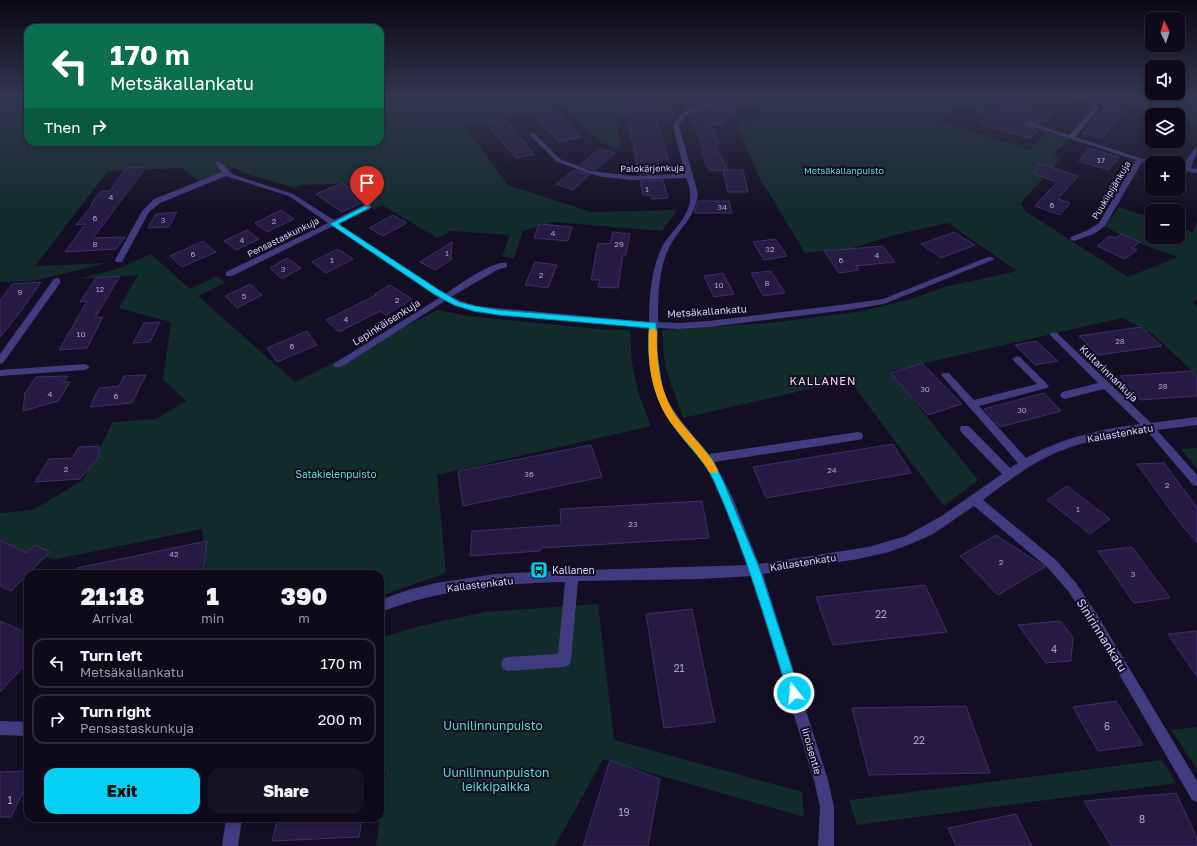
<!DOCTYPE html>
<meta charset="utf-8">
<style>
body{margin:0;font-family:"Golos Text",sans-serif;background:#171323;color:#f1f3f6;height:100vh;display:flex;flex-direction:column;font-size:15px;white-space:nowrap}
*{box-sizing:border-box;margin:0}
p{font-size:13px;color:#9b9aa2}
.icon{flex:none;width:22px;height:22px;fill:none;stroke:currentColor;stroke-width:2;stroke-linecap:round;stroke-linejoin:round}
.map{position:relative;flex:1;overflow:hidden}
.panel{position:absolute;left:24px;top:570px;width:360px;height:252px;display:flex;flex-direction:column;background:#0e0a1a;border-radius:12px;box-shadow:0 2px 6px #0003,0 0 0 1px #2e2b39}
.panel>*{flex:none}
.banner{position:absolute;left:24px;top:24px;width:360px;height:122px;border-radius:12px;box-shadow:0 2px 6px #0003,0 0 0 1px #2e2b39;background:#0b6e4f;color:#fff;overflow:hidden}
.needle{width:26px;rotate:356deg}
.tools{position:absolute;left:1145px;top:12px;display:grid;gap:8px}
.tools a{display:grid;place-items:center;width:40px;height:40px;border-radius:8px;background:#0e0a1a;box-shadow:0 2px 6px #0003,0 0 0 1px #2e2b39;font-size:20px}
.pin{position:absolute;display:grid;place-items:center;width:34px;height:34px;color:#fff;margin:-41px -17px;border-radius:50% 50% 50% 0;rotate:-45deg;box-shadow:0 0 4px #0007}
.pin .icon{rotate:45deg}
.me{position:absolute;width:44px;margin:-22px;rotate:343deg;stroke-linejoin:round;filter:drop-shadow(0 0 3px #0008)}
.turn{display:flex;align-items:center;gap:14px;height:84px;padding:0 20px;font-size:18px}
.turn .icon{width:52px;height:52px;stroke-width:2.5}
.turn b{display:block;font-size:28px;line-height:34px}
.then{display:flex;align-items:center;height:38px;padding:0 20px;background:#0003;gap:8px;font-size:15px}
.eta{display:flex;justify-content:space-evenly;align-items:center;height:68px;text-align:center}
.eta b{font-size:24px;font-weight:800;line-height:28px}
.cta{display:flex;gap:8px;margin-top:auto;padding:8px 20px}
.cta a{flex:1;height:46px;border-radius:12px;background:#06d1f5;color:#111;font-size:16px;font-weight:800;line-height:46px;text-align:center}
.cta a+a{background:#171323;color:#f1f3f6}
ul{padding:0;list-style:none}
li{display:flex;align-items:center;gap:12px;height:50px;margin:0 8px 6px;padding:0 12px;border:2px solid #2e2b39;border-radius:12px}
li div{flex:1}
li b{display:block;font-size:15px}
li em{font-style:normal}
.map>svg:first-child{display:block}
</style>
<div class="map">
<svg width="1197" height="846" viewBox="0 0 1197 846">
<rect width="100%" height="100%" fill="#130e23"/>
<g fill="#122c2c">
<path d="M0,95H28V142H380V95H637L617,123L621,149L601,143L564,106L465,127L508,185L591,212L677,210L662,231L554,222L523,231L514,258L502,257L510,235L451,231L437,238L382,205L374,209L366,204L374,200L376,192L361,183L300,185L295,188L246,174L235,168L199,181L181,168L108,171L35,266L107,263L34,281L0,282Z"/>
<path d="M749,95H955L964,102L1013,117L1009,121L959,106L941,122L1029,150L1046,132L1069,139L1054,155L1059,160L1021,203L1025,211L1128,277L1178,257L1127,239L1105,226L1119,207L1152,218V237H1178V227L1192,232L1197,222V300L1192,302L1197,307V376L1153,334L1122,318L890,371L978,480L944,506L849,380L683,418L665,366L662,330L769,323L863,311L907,300L945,287L1017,271L948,223L894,235L852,248L805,253L759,177L737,125L757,118L763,105H719L718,102L751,101Z"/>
<path d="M1132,95H1197V124L1178,119V115H1164L1125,104Z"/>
<path d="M151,254L190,289L217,276L225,283L198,296L295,382L438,310L468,316L610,330H630L632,363L638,392L651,426L437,475L446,573L380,596V574H206L202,529L57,559L0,551V513L33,510L83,480L113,422L156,419L186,401L163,379L171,322L119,308L138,275L79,279L117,269Z"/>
<path d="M1197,448V468L1181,449Z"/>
<path d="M598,604L614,740L802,792L804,817L603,759L555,846H376L386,774L380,749V638L420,626L485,612Z"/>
<path d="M1197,727V769L1171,730Z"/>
<path d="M1162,760L1176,783L857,825L849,800Z"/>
</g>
<g fill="#251b43" stroke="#3e2e6e">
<path d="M680,95H727L737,117L723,118L725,124H710L720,144H715L728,170L710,171L701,152L705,151L689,115L719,104V102L712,101L687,110Z"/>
<path d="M1004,100L1051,113L1042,125L1028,121L1024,123L1025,125L1038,130L1030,139L981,124Z"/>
<path d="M622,103L676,109L669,121L656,119L669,160H657L661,173L639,174L629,125L633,116L621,114Z"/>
<path d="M1108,104L1127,109L1101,138L1083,133Z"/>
<path d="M553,108L581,137L559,142L532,113Z"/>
<path d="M505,119L534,154L516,158L486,123Z"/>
<path d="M1089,148L1119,157L1109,170L1079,161Z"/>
<path d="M600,149L615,153L595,170L580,165Z"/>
<path d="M1038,163L1078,176L1058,199L1070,203L1060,215L1035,206L1057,182L1034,174Z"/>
<path d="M146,167L93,238L125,237L116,249L65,252L85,224L76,225L93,204H91L101,191H110L126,168Z"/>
<path d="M574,170L589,175L573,190L556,184Z"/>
<path d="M723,170H743L748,192H728Z"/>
<path d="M663,180L668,198L652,199L651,195H643L640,181Z"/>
<path d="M342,183L368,200L342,212L316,194Z"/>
<path d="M698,201H729L732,213H694Z"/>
<path d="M281,210L294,219L267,232L255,223Z"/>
<path d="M177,212L169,227L148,228L156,214Z"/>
<path d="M393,215L407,223L383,236L369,228Z"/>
<path d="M539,224L572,227L568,241L534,238Z"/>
<path d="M247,230L259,239L236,250L224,241Z"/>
<path d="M613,232L630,234L626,255H623L618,288L598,287L600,280H591L598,243L610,244Z"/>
<path d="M954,232L975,245L941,258L921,244Z"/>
<path d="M1122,234L1140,242L1132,248L1137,250L1125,259L1097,246L1110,236L1115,238Z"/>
<path d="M775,239L787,256L764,260L753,242Z"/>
<path d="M203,241L216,252L182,267L170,256Z"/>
<path d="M452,242L451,260L435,270L420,262Z"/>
<path d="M883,246L895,262L856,266L859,270L839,273L824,251Z"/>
<path d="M338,249L353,259L326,273L312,262Z"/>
<path d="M287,258L301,268L282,279L270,268Z"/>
<path d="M535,262L557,265L548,288L525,285Z"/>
<path d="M771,271L785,293L763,296L751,273Z"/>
<path d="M723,273L734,294L714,297L704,276Z"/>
<path d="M120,276L95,318L103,317L87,348L59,350L87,301L80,302L96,278Z"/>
<path d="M41,282L21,311L0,337V301L12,284Z"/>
<path d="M250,284L262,295L237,308L225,296Z"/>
<path d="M390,285L412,299L386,315L380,311L339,332L326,320L376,295L375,294Z"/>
<path d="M160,322L150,342L133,343L144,323Z"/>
<path d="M1141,327L1162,346L1098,355L1079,336Z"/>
<path d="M307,331L317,345L277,362L267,348Z"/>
<path d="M1036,341L1058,361L1035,365L1015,345Z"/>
<path d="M922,363L962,404L928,415L890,373Z"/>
<path d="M1192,371L1197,377V396L1140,400L1120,376Z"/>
<path d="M146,375L132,403L90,407L99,388L119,386L124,376Z"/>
<path d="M68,376L63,382H70L58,401L23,411L25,393L36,377Z"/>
<path d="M1044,393L1061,411L1000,427L984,409Z"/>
<path d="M893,444L911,473L766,498L753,467Z"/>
<path d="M591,445L602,477L463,506L458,471Z"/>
<path d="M99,446V457L80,479L35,482L49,459L72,458L79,447Z"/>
<path d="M1164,463L1197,507V543L1180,523L1137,464Z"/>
<path d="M1067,486L1110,519L1090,534L1047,500Z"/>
<path d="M702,501L709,538L540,548V551L470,556L472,531L561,525L560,509Z"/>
<path d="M996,535L1045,567L998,595L960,556Z"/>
<path d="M0,540L27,553L35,545L50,552L11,591L0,586Z"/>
<path d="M207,541L203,574H77V568Z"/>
<path d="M1132,547L1170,598L1134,603L1098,551Z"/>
<path d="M925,585L947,632L833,645L816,597Z"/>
<path d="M692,609L715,722L664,728L646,614Z"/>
<path d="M0,621L28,633V662L0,692Z"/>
<path d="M1060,621L1073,637L1071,661L1046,663L1018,625Z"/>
<path d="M1197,631V677L1168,634Z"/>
<path d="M1116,701L1143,745L1098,751L1073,707Z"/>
<path d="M966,706L990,773L869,775L852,708Z"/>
<path d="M610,760L660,779L648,846H583Z"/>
<path d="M28,771V782L11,817H0V772Z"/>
<path d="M1176,793L1197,838V846H1111L1084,801Z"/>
<path d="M1016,814L1032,846H956L948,828Z"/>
<path d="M278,818H362L359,837L272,841Z"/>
</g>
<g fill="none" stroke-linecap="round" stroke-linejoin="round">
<g fill="#413b80" fill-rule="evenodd">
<path d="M1070,95C1082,94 1093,99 1099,108L1075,137L1156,163H1152V165L1142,162L1105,226L1094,234L1074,241L1070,239L1071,237L1088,230L1099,223L1136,160L1025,124L1028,122L1069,135L1093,108L1090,103Z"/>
<path d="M713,102L718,103L686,115L679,125L698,194C694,221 680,226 669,248C658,270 658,298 658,322L679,323L709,321L848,304L883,299L988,257H991L995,259L884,304L848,310L709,327L679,329L658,328C657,355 657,386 673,409C683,425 697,439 709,454L858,432L862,433L863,436L862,439L858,440L714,462L732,496L759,564L868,547L906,536L943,515L1002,474L961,432L960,429L961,426H969L1010,468L1018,463L943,377L941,375L943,373H949L974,400L1037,384L1012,359L1017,356L1020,357L1049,386L1047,388L979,406L1026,458C1061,438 1101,429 1140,424L1104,389L1065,399L1062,398L1060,395L1062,392L1098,383L1050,335L1051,333H1057L1151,423L1197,417V425L1157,430L1197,475V486L1193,485L1147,431C1111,436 1075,442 1043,459C1022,470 1003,485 983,500L1056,560L1076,583L1098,616L1197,781V802L1192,800L1090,624L1068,591L1048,568L974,506L933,534L913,543L889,552L858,559L763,574L828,780L834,807V846H818L820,807L814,780L751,576L701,579L578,581L571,660L569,665L564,667L508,671L503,669L501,664L503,659L508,657L558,654L565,582C501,583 441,590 380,612V600L408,590L436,583L495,574L554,571L748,565C737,534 725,501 709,472C699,454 684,440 672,423C651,395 648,362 649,328L474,312L445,301L341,367H335L333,365L335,363L439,298L333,226L232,276H226V272L328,223L289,196L226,176L160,203L149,212L122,262H116L115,260L142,211L154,199L222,172L215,163L218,161C224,164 228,171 234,175L293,194L334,220L364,205H370V209L339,224L445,294C457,286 493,260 507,263V267L497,270L451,297L475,306L649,322C649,298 651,271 661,249C670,231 693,216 690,193C690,188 688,183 686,178L632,180L603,177L587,173L556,161L529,134L534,133L560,159L591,171L632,176L685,174L673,125L682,113Z"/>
<path d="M1197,147C1197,155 1193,160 1191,168L1197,169V173L1178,170V166L1184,167L1187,159L1195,148Z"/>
<path d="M57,278L60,279V283L3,363L0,364V354L54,279Z"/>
<path d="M85,364L90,367L85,370L0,376V370Z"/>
<path d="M0,721L28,722V736L0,735Z"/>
<path d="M226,818H242L238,846H222Z"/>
</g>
</g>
<linearGradient id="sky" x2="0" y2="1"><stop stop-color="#0a0813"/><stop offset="0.45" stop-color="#333650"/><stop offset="1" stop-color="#333650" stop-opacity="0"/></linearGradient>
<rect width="1197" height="213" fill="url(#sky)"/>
<path fill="#06d1f5" stroke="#04889f" d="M365,206L371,207L338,224L439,290L459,302L475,306L498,310L656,323V346L662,388L669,405L679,420L712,459L723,481L760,570L800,693L799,697L794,699L790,697L788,693C766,621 745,550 714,481C704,459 686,445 673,425C652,396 647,363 649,328L498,315L474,311L454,305L434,294L330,224Z"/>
<path fill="#f59e0b" d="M653,328L657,331C656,363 660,396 680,421C693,438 708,451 718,470L716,473H710C700,456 686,442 674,427C652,399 647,365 649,331Z"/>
<defs>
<g id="bus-square" transform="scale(0.9)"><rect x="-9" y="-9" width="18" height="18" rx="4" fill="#06d1f5" stroke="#130e23"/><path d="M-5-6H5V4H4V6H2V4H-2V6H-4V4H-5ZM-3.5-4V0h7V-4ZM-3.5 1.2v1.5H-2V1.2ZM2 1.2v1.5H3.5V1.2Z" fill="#111"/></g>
</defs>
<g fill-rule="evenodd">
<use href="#bus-square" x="539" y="570"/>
</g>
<g text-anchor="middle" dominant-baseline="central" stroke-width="4" stroke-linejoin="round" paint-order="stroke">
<g font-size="8" fill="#aca4cf">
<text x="1101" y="160">17</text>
<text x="647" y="189">1</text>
<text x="111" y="197">4</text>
<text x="1052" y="205">6</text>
<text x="722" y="207">34</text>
<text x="95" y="218">6</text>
<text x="163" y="220">3</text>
<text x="274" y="221">2</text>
<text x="553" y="233">4</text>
<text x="242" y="240">4</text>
<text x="95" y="244">8</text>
<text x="619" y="244">29</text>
<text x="770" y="249">32</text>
<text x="447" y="253">1</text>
<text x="193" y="254">6</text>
<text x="877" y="255">4</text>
<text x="332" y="260">1</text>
<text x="841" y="260">6</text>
<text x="283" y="269">3</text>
<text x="541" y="275">2</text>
<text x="767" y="283">8</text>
<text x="719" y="285">10</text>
<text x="100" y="289">12</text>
<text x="20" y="292">9</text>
<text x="244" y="296">5</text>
<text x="397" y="300">2</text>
<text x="346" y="319">4</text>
<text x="81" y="334">10</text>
<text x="1120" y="341">28</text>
<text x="292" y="346">6</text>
<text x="1163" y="386">28</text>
<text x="925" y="389">30</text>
<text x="50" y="394">4</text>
<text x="116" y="396">6</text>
<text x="1022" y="410">30</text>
<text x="66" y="469">2</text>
<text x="832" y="470">24</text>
<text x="529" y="474">36</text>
<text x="1167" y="485">2</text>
<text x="1078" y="509">1</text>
<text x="633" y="524">23</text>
<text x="174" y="554">42</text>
<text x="1001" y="562">2</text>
<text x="1133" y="574">3</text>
</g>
<g font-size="9" fill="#d9d1fe" stroke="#130e23">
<text transform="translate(652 168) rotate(-1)">Palokärjenkuja</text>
<text transform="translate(1111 190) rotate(-59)">Puukiipijänkuja</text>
<text transform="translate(283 237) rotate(-26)">Pensastaskunkuja</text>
</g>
<g font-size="9" fill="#5fdcc3" stroke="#130e23">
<text x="844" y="170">Metsäkallanpuisto</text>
</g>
<g font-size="10" fill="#d9d1fe" stroke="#130e23">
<text transform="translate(707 311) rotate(-4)">Metsäkallankatu</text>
<text transform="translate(386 322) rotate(-32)">Lepinkäisenkuja</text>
<text transform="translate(1109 373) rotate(44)">Kultarinnankuja</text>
<text transform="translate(1120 433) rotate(-10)">Kallastenkatu</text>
<text transform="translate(803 562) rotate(-9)">Kallastenkatu</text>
<text transform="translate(480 584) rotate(-7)">Kallastenkatu</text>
<text transform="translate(812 751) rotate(74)">Iiroisentie</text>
</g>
<g font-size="10" fill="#5fdcc3" stroke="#130e23">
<text x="336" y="474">Satakielenpuisto</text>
</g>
<g font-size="10" fill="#d9d1fe" stroke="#130e23" text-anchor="start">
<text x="552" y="570">Kallanen</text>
</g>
<g font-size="10" fill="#aca4cf">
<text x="881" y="614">22</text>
<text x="1054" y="649">4</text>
<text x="679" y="668">21</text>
<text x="1107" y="726">6</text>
<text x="919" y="740">22</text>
<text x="10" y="800">1</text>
<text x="624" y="812">19</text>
<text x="1142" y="819">8</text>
</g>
<g font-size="11" letter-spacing="1" fill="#fed3ec" stroke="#130e23">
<text x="823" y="380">KALLANEN</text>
</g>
<g font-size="12" fill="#d9d1fe" stroke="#130e23">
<text transform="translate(1102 635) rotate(58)">Sinirinnankatu</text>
</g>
<g font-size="12" fill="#5fdcc3" stroke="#130e23">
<text x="493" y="725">Uunilinnunpuisto</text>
<text x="496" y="772">Uunilinnunpuiston<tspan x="496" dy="14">leikkipaikka</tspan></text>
</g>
</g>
</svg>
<div class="tools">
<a><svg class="needle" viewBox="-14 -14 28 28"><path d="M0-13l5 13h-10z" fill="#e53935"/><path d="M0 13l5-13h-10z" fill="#9b9aa2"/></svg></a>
<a><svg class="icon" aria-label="sound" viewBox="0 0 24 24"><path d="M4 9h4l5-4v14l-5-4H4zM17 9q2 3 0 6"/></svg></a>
<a><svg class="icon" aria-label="layers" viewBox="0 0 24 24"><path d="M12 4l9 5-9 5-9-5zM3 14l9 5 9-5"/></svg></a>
<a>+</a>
<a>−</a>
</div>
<div class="pin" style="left:367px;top:207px;background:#d93025"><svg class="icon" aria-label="arrive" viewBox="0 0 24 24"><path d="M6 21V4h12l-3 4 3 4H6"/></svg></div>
<svg class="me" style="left:794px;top:693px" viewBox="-20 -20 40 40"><circle r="17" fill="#06d1f5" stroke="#fff" stroke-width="3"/><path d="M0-11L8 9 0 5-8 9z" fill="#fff"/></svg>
<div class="banner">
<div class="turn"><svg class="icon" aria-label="left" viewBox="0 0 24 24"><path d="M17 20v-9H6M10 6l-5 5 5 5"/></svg><div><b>170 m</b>Metsäkallankatu</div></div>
<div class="then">Then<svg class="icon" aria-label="right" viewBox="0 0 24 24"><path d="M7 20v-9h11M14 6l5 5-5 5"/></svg></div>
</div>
<section class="panel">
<div class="eta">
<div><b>21:18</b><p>Arrival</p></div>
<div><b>1</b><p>min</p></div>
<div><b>390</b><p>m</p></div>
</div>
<ul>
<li><svg class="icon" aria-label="left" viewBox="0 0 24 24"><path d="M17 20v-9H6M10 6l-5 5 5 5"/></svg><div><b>Turn left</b><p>Metsäkallankatu</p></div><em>170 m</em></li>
<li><svg class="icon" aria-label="right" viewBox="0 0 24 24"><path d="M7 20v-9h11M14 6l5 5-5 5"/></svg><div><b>Turn right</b><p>Pensastaskunkuja</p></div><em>200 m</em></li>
</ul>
<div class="cta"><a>Exit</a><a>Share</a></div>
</section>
</div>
